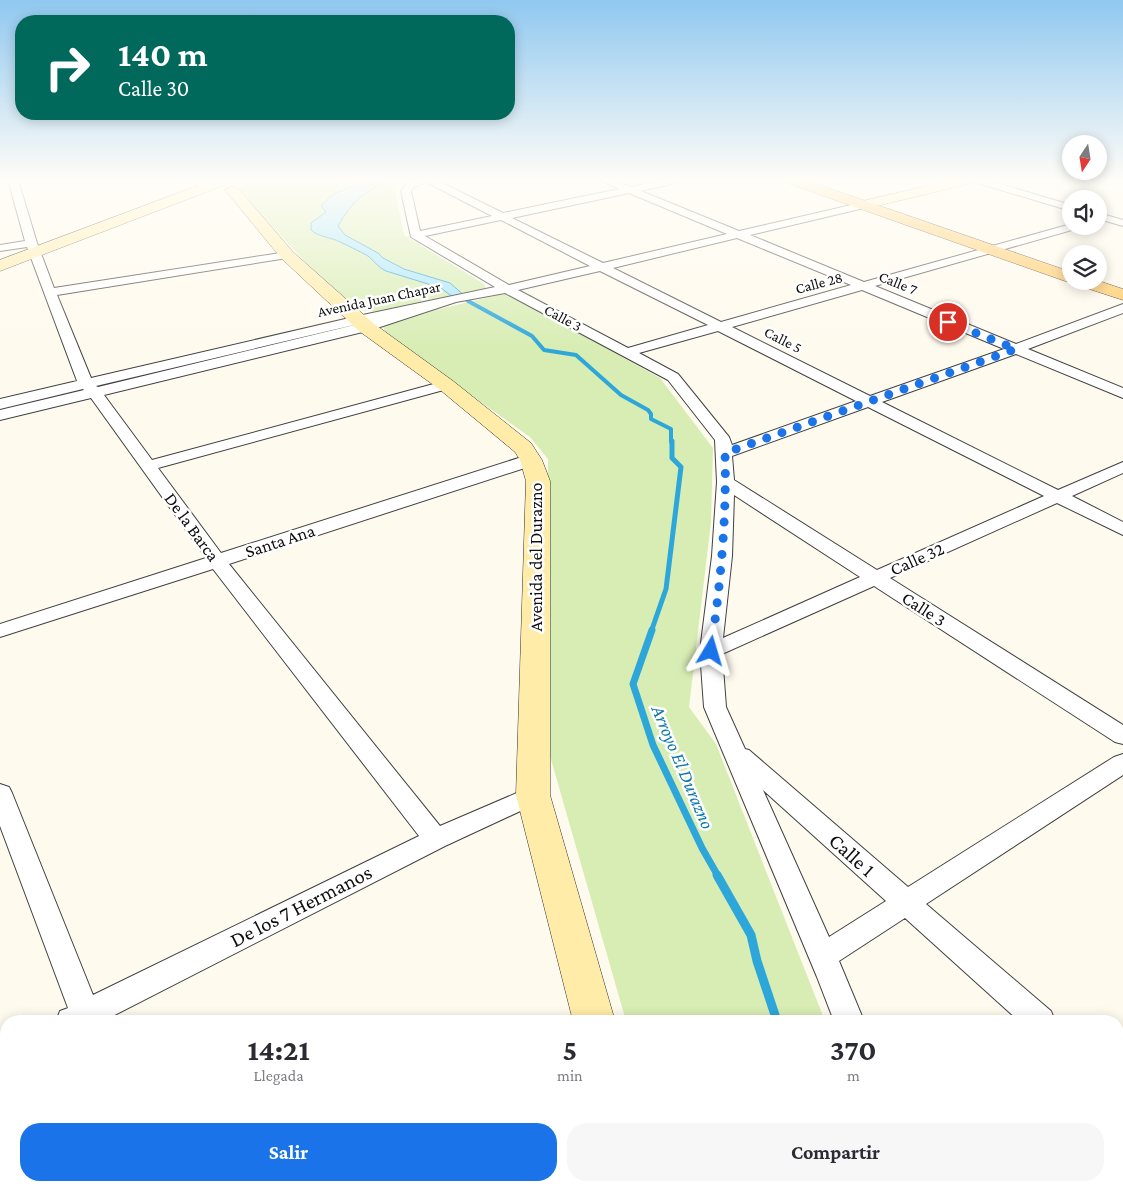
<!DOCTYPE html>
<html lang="es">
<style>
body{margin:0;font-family:"Crimson Pro",serif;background:#f7f7f7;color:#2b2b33;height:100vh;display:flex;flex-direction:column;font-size:19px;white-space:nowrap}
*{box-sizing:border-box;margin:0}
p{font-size:16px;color:#7c7c81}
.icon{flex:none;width:28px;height:28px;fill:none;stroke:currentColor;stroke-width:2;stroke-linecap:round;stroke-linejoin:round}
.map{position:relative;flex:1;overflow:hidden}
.details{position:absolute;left:0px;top:1015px;width:1124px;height:176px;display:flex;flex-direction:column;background:#fff;border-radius:20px 20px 0 0;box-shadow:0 2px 12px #0003}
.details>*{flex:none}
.hud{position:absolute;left:15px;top:15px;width:500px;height:105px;border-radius:20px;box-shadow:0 2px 12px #0003;background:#00695c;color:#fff;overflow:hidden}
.needle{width:32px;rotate:192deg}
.buttons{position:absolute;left:1062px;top:135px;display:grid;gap:10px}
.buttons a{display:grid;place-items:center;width:45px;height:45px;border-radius:50%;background:#fff;box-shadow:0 2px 12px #0003;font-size:25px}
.pin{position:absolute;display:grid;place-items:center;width:42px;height:42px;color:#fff;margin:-21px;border:2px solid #fff;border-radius:50%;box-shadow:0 1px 5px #0007}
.me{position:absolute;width:55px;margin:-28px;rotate:7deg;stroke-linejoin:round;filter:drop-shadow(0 0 4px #0008)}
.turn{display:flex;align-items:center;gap:18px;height:105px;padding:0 20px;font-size:22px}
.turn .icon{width:65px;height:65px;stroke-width:2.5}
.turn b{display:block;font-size:35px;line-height:42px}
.eta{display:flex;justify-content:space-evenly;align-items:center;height:85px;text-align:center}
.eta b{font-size:30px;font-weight:700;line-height:35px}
.button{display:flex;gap:10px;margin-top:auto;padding:10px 20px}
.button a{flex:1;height:58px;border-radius:20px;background:#1a73e8;color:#fff;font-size:20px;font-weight:700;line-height:58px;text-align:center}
.button a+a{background:#f7f7f7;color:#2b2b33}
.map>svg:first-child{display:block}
</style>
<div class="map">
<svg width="1123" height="1191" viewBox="0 0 1123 1191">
<rect width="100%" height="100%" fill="#fffaee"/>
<g fill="#d8edb4">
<path d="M250,180H415L398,185L395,190L404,235L484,284L486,289L379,312L358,310L339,299L240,191V188Z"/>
<path d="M507,293L660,378L713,448L711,522L689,707L716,744L825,1021H626L548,749V459L530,437L386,335L383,326L435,310Z"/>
<path d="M672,1185H887L889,1191H674Z"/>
</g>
<path fill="#ade7fc" stroke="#2da7da" d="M359,180H389C361,195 354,199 338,226L345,235L378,253L383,258L404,269L450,283L474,304L450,295L441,288L386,271C378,267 374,261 368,256C359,251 349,246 340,242C331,237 318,237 311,230V223L326,212L321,206L333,194L354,186Z"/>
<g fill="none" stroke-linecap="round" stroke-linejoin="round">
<path stroke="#2da7da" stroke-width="4" d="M468,301L532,336L544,350L576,355L621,395L648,410L651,414V419L671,429V442"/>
<path stroke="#2da7da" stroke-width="5" d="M651,632L666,589L681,467L672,458V441"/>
<path stroke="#2da7da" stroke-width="7" d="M652,630L633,684L653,745L702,848L718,876"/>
<g stroke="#2da7da" stroke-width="9">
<path d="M717,875L751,935L757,961L777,1021"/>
<path d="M808,1185L810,1191"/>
</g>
<g stroke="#414141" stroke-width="2">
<g id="street">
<path d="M8,180H18L37,243L54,288L287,252L293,255L287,258L57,295L91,378L358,316L495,287L411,237L401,191L407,183L414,180H436L503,213L619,189L601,180H614L631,187L664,180H682L680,182L641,191L739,231L864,202L869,205L868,207L750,235L864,282L1071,224V226H1080L1079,228L875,286L1016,344L1123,304V313L1028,349L1123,388V398L1016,354L882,402L1058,490L1123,462V473L1072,496L1123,522V535L1057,503L890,578L1123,725V744L1115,742L874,586L722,654L726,707L745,749L749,750L908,887L1114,757L1123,754V775L926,904L1051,1011L1055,1021H1019L905,918L839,961L864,1021H834L817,977L704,707L700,651L712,556L717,482L715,440L668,380L505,293L456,302L371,330L104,395L152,460L441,382H451L453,385L451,388L158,468L221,553L525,456H537L539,460L537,464L229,564L440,826L533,786L542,789L545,795L542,801L445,846L103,1021H56L60,1011L68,1008L0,826V784L9,787L12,793L93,995L419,836L213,569L0,637V624L206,558L91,398L0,420V410L84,390L83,389L0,409V399L77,381L27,247L0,251V245L25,241ZM426,182L492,216L420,231L411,191L414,187ZM629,193L727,234L603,263L512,218ZM501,220L590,266L509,285L425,236ZM737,238L851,285L721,322L613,268ZM600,271L708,325L628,348L518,290ZM862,290L1004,349L870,396L732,327ZM371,321L98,387L96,386L358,324ZM718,331L856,401L732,445L729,437L678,374L639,353ZM868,407L1044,496L877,570L734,480L732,456ZM734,495L860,577L723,638L732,556ZM763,790L886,901L829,937Z"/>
<path d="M193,180H203L210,188L205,191L201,190Z"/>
<path d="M972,180H987L1071,205V211L974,182Z"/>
<path d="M1099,213L1123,220V226L1099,219Z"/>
<path d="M6,1038V1067L0,1069V1040Z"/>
<path d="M1118,1075L1123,1077V1110L1118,1108Z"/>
<path d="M126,1185H160L162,1191H128Z"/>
<path d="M892,1185H926L928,1191H894Z"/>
</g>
</g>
<g stroke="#303030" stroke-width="1">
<g id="secondary">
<path d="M213,180H232L230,183L0,271V260Z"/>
<path d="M952,180H975L973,183L864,209L859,208L857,205L859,202Z"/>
<path d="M232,186L237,187L293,252L373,323L453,381L531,443L542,460L550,481V795L615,1021H573L516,795L526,481L520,460L515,452L439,389L359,331L281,258L225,190Z"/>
<path d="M615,1185H663L665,1191H617Z"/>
</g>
</g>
<g stroke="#1f1f1f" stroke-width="1">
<g id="primary">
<path d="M785,180H805L1071,272V281H1074H1065L787,183Z"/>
<path d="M1075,281H1099L1123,289V300L1077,285Z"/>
</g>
</g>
<use href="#street" fill="#fff" fill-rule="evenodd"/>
<use href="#secondary" fill="#ffeca9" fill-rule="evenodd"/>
<use href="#primary" fill="#ffc75e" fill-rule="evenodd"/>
</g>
<linearGradient id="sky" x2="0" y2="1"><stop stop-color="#90c8f0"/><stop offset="0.52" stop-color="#fffdf7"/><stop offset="1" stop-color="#fffdf7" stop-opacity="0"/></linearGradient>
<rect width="1123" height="347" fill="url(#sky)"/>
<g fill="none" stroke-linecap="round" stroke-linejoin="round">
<path stroke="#1a73e8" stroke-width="9" stroke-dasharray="0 16.2" d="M711,651C720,586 727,519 725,453L1016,349L948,322"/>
</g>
<g text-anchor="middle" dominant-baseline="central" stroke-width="5" stroke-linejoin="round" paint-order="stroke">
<g font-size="15" fill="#0e0e0e" stroke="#fff">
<text transform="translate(819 283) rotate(-15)">Calle 28</text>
<text transform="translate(898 283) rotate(22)">Calle 7</text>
<text transform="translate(379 299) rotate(-12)">Avenida Juan Chapar</text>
<text transform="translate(563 318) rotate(28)">Calle 3</text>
<text transform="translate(783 340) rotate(27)">Calle 5</text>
</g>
<g font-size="18" fill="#0e0e0e" stroke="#fff">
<text transform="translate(192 527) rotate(54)">De la Barca</text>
<text transform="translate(280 541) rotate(-18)">Santa Ana</text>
<text transform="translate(536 557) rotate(-90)">Avenida del Durazno</text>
<text transform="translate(917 559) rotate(-24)">Calle 32</text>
<text transform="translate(924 609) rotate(33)">Calle 3</text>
</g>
<g font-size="19" font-style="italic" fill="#0b76ab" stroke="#fff">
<text transform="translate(683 767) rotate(67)">Arroyo El Durazno</text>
</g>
<g font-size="21" fill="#0e0e0e" stroke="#fff">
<text transform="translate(852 855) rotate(42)">Calle 1</text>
<text transform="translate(301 906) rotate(-27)">De los 7 Hermanos</text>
</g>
</g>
</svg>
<div class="buttons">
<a><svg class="needle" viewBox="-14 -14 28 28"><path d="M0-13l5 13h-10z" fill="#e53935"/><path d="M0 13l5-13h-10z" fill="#7c7c81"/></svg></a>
<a><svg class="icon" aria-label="sound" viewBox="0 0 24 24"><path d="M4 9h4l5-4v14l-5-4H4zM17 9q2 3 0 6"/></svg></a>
<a><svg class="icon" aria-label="layers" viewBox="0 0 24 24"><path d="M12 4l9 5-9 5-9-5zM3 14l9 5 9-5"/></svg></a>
</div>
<div class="pin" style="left:948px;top:322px;background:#d93025"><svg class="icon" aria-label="arrive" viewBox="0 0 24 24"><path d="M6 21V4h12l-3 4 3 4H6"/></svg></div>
<svg class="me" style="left:711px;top:651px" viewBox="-20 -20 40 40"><path d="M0-17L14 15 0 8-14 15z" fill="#1a73e8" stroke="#fff" stroke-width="4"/></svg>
<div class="hud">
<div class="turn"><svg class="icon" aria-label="right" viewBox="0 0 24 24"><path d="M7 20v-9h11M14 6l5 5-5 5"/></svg><div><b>140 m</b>Calle 30</div></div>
</div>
<section class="details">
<div class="eta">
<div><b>14:21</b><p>Llegada</p></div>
<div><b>5</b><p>min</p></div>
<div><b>370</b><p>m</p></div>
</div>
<div class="button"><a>Salir</a><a>Compartir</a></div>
</section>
</div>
